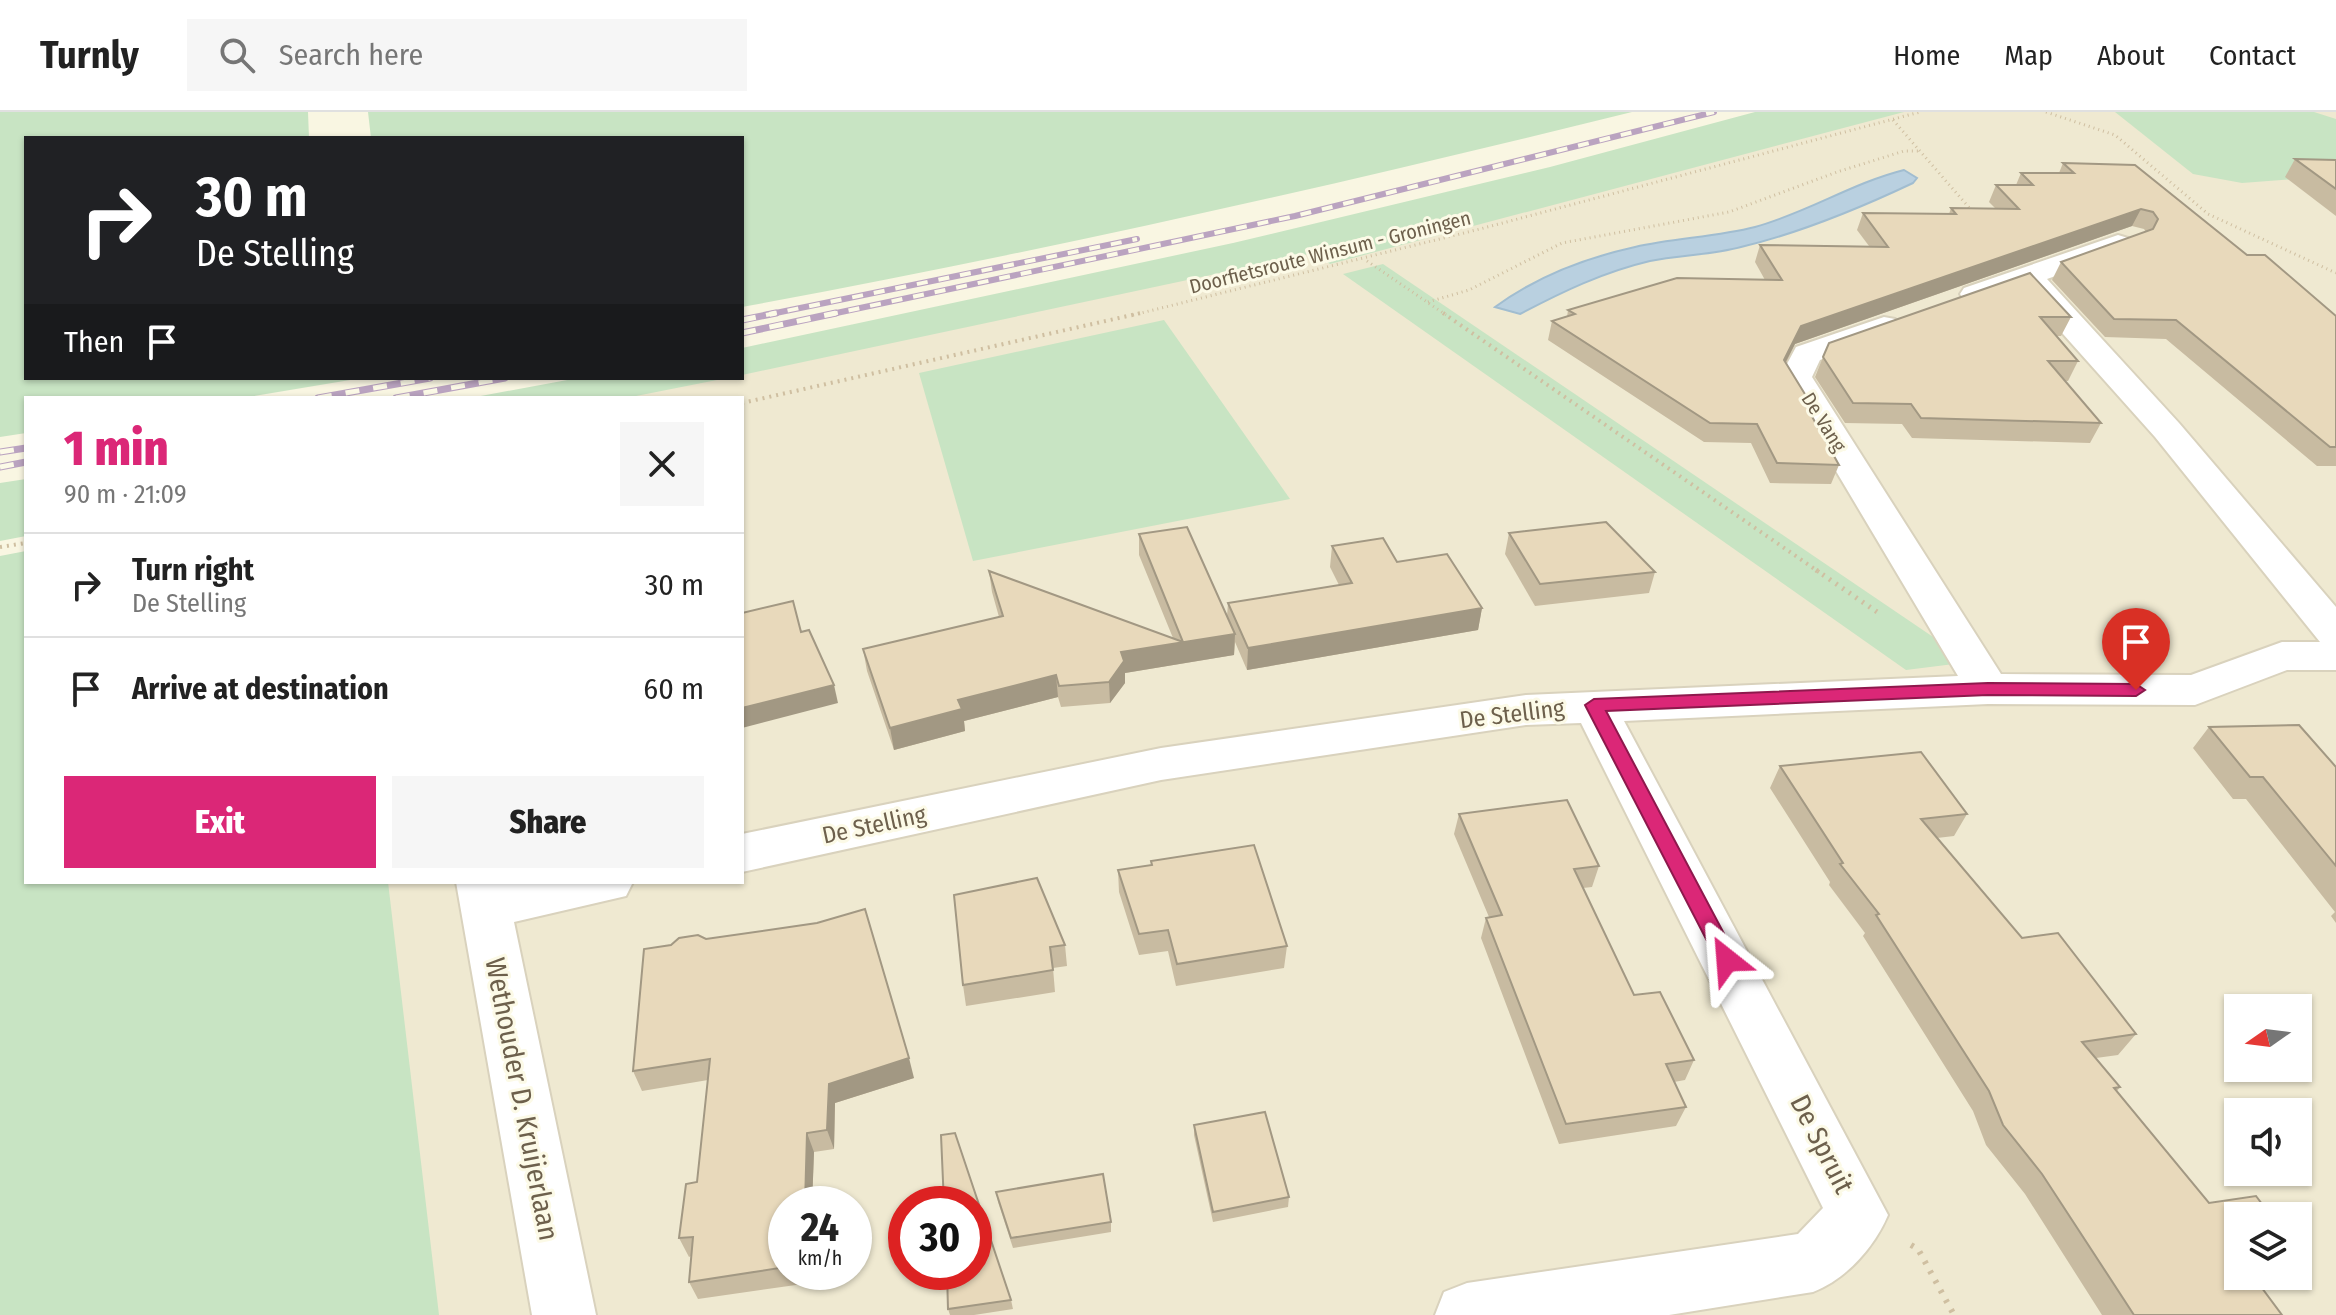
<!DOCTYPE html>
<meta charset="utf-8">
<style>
body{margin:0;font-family:"Fira Sans Condensed",sans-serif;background:#f6f6f6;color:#222;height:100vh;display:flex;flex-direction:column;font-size:30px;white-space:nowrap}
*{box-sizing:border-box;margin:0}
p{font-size:26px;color:#767676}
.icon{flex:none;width:44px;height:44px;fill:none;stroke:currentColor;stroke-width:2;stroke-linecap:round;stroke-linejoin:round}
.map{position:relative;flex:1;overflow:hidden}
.drawer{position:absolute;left:24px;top:284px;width:720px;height:488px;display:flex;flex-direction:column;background:#fff;border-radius:0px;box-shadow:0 2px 6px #0004}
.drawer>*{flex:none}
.top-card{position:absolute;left:24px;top:24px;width:720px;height:244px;border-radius:0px;box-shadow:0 2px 6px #0004;background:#202124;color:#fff;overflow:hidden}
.needle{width:52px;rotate:256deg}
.tools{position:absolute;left:2224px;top:882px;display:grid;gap:16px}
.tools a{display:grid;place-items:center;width:88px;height:88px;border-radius:0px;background:#fff;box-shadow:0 2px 6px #0004;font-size:40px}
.speed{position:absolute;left:768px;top:1074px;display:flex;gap:16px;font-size:40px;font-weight:700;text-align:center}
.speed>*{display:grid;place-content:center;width:104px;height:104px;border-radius:50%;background:#fff;box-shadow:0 2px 6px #0004;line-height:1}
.speed small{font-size:20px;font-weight:400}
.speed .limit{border:12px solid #d22;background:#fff;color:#111}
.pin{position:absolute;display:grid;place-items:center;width:68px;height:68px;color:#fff;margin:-82px -34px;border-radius:50% 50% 50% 0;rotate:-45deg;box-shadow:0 0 8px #0007}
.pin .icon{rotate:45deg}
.me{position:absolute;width:88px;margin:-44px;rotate:332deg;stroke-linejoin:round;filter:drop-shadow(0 0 6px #0008)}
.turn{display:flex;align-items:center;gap:28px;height:168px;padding:0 40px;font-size:36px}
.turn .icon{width:104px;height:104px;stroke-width:2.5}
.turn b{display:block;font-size:56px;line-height:68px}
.then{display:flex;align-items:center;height:76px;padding:0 40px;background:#0003;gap:16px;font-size:30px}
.round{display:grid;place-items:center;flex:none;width:84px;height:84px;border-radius:0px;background:#f6f6f6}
.head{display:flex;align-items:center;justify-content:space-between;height:136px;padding:0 40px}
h1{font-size:48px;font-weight:800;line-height:60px;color:#db2777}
.cta{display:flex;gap:16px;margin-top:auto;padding:16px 40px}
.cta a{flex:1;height:92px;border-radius:0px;background:#db2777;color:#fff;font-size:32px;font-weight:800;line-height:92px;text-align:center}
.cta a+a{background:#f6f6f6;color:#222}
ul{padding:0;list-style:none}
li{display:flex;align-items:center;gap:24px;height:104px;padding:0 40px;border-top:2px solid #e0e0e0}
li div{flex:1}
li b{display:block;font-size:30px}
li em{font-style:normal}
header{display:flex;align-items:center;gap:48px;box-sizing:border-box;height:112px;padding:0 40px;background:#fff;border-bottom:2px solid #e0e0e0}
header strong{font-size:38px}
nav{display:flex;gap:44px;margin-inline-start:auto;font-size:28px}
.search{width:560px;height:72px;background:#f6f6f6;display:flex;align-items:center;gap:20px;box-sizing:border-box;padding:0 28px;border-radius:0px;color:#767676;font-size:30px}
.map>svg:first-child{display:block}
</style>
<header>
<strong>Turnly</strong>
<div class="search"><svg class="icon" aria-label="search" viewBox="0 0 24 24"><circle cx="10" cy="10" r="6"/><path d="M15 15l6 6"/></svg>Search here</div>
<nav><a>Home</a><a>Map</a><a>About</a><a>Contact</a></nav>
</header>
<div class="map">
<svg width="2336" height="1203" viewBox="0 0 2336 1203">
<rect width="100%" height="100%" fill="#f9f6e2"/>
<path fill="#efe9d1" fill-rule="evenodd" d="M1783,0H2336V1203H408L351,770H742V286H565L663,266H742V250ZM2238,896H2298V956H2238ZM2238,1000H2298V1060H2238ZM786,1092H854V1160H786ZM906,1092H974V1160H906ZM2238,1104H2298V1164H2238Z"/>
<g fill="#c8e4c3">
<path d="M0,0H308L309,26H26V266L350,268L242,286H26V321L0,325Z"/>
<path d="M368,0H1632C1337,73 1041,140 742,195V26H371Z"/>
<path d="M1755,0H1904L1330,152L1314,141L742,263V236L1233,131L1550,55Z"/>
<path d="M2115,0H2314L2336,7V64L2242,71L2193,62Z"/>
<path d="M1383,152L1970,550L1906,558L1343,162Z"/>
<path d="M1164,208L1290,387L973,449L919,261Z"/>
<path d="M578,266H727L626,286H470Z"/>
<path d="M26,367V424L0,429V371Z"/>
<path d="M26,439V770H388L439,1203H0V444Z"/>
</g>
<path fill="#b9d0e0" stroke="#a1bdd0" stroke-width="2" d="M1904,58L1917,66L1913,71C1858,97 1800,121 1741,135C1711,143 1680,143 1650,149C1603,160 1562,180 1520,202L1495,195C1536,165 1585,146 1635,135C1674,126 1716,125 1755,115C1807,101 1852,71 1904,58Z"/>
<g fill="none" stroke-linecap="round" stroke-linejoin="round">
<g stroke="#d9d2bd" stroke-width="4">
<g id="street">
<path d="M2118,123L2128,126L2132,132L2128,138L2047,167L2179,311L2336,495V558H2287L2195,593L1988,592L1624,609L1888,1103C1874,1136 1846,1167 1813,1180L1669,1203H1435L1444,1180L1467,1171L1798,1122L1823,1096L1581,611L1526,613L1161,668L742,760V722L1161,636L1526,583L1958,564L1780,265L1796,235L1884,205L1895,207L1900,214L1895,221L1820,248L1812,265L2001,562L2191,563L2282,530H2320L2155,325L2022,176L1975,191L1964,188L1960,182L1964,176Z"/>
<path d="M456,770H633L626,784L514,810L596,1203H532Z"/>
</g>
</g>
<g stroke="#cfbfa1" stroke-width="3" stroke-dasharray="1 4" stroke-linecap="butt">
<path d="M2046,0L2115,23L2208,102L2336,161"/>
<path d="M1893,8L1972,99"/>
<path d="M1367,149L1446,203"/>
<path d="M1428,190L1469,178L1562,131L1729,100L1837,60L1904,39H1920"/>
<path d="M1133,203L1480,117L1920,0"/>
</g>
<g stroke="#cfbfa1" stroke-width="4" stroke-dasharray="2 5" stroke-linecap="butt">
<path d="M1443,201L1819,460"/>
<path d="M742,291L1141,201"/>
<path d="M0,435L26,431"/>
</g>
<path stroke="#cfbfa1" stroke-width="5" stroke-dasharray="2 6" stroke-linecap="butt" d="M1816,458L1880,502"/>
<path stroke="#cfbfa1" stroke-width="6" stroke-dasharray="3 8" stroke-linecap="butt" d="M1911,1133L1918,1137L1954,1203"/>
<use href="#street" fill="#fff" fill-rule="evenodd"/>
<g stroke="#baa3c0" stroke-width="6">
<g id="rail-far1">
<path d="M766,203L1137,127"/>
<path d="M827,203L1295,104L1714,0"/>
</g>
</g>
<g stroke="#baa3c0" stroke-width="7">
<g id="rail">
<path d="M742,208L776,201"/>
<path d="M742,221L836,201"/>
<path d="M318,286L430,266"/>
<path d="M396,286L505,266"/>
<path d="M0,340L26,336"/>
<path d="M0,355L26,350"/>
</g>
</g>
<use href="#rail-far1" stroke="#fcfae7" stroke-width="4" stroke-dasharray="11" stroke-linecap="butt"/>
<use href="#rail" stroke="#fcfae7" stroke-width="5" stroke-dasharray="14" stroke-linecap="butt"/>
</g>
<g fill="#c8bba1">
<path d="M2295,47L2336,48V104L2285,65Z"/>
<path d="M2063,51L2247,143L2336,204V354H2317L2166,227L2105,225L2052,168L2061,150L2146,120L2144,117L2132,114L1795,232L1786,251L1811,292L1809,298L1839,353L1831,372L1770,371L1751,331L1704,330L1548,228L1552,209L1567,205L1568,198L1765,168L1755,150L1760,133L1869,134L1857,118L1863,101L1949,102L1951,96L1996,97L1989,90L1996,73H2016L2021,61H2059Z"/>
<path d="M2030,161L2071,205L2061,224H2057L2078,249L2068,269H2065L2101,311L2090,331L1912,326L1902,312L1845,311L1815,265L1823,245Z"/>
<path d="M1509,421L1655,460L1649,481L1535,494L1505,442Z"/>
<path d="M1139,422L1227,504L1228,491L1339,473L1330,455L1332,434L1397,450L1482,496L1478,518L1247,558L1235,530L1234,543L1125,561V571L1110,591L1061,595L1058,585L964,609L965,619L894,638L867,559L863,537L999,505L992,480L989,459L1173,526L1139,443Z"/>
<path d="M2209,615L2336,655V811L2331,804L2335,800L2246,687H2233L2193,636Z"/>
<path d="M1780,654L1967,702L1954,724L1937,726L2022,826L2136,922L2118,943L2096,946L2120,975L2117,979L2209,1091L2238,1104V1164L2282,1203H2102L2025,1082L1986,1033L1973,999L1863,824L1865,821L1829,773L1830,770L1770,676Z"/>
<path d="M1459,702L1599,754L1592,775L1583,776L1634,883L1694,948L1685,968L1674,970L1686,995L1676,1014L1559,1032L1481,826L1486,806L1489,805L1454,722Z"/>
<path d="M1151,749L1287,834L1284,856L1176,874L1168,839L1139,843L1119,780L1118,758L1151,753Z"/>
<path d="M954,783L1065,833L1067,854L1053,856L1055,880L966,894L963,873Z"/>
<path d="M644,837L914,966L835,991L834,1037L814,1040L812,1092H786V1160H810V1171L698,1187L689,1170L691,1144L689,1145L679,1126L697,1070L708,968L642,979L633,959Z"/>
<path d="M1194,1013L1289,1085L1288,1095L1213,1110L1194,1023Z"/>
<path d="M996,1080L1111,1110V1120L1013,1136L998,1090Z"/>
<path d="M1011,1188L1013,1197L974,1203H950L948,1197Z"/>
</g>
<g fill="#a29883">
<path d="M2141,97L2132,114L1795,232L1777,267L1784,248L1801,214Z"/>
<path d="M1482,496L1478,518L1247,558L1248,536Z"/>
<path d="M1235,522L1234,543L1125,561V571L1110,591L1109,570L1121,540Z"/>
<path d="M1056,563L1058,585L964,609L965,619L894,638L890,616L958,588Z"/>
<path d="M834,573L838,591L742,616V596Z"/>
<path d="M909,946L914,966L835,991L834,1037L827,1018L829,972Z"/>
<path d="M807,1021L814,1040L812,1092H805Z"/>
<path d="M805,1160H810V1171Z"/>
</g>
<g fill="#e8d9bb" stroke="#a29883" stroke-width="2">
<path d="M2295,47L2336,48V77Z"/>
<path d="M2063,51L2135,53L2247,143H2265L2336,204V335H2330L2176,208L2114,207L2061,150L2153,117L2158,107L2153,100L2141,97L1801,214L1784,248L1811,292H1805L1839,353L1777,351L1757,312L1710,311L1552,209L1575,202L1568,198L1677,166L1782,168L1760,133L1888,135L1863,101L1956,102L1951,96L2019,97L1996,73H2033L2021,61H2074Z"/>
<path d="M2030,161L2071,205H2040L2078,249H2048L2101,311L1921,306L1911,292L1853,291L1823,245L1829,231Z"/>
<path d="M1606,410L1655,460L1540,472L1509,421Z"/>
<path d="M1187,415L1235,522L1121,540L1124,549L1109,570L1059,574L1056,563L958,588L962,597L890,616L863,537L1003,504L989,459L1183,530L1139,422Z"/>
<path d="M1383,426L1397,450L1447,442L1482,496L1248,536L1228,491L1352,471L1332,434Z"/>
<path d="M793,489L801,520L809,518L834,573L742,596V501Z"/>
<path d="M2299,613L2336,655V754L2263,665H2250L2209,615Z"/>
<path d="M1921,640L1967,702L1921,707L2022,826L2058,821L2136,922L2082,930L2120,975L2114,976L2209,1091L2256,1084L2271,1104H2238V1164H2253L2282,1203H2134L2042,1062L2003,1013L1989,979L1876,803L1879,802L1840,752L1843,751L1780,654Z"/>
<path d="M1567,688L1599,754L1574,757L1634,883L1660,880L1694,948L1666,952L1686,995L1566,1012L1486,806L1502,803L1459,702Z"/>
<path d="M1254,733L1287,834L1177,852L1168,818L1139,822L1118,758L1152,753L1151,749Z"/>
<path d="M1037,766L1065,833L1050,835L1053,858L963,873L954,783Z"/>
<path d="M865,797L909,946L829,972L827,1018L807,1021L805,1092H786V1155L689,1170L693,1125L679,1126L686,1072L697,1070L710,947L633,959L644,837L671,833L679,826L698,823L706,827L817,811Z"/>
<path d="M1265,1000L1289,1085L1213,1100L1194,1013Z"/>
<path d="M955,1021L1011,1188L948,1197L947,1160H974V1092H944L941,1023Z"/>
<path d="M1103,1062L1111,1110L1011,1126L996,1080Z"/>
</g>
<path fill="#db2777" stroke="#8e194d" stroke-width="2" d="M1988,571L2136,572L2145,578L2136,584L1988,583L1606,599L1738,848L1735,854L1727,857L1720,854L1585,593L1594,587Z"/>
<g text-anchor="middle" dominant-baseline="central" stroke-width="6" stroke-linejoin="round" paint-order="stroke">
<g font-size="20" fill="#6d604c" stroke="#fcfae7">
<text transform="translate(1330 140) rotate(-14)">Doorfietsroute Winsum - Groningen</text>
<text transform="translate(1824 310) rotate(58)">De Vang</text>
</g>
<g font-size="24" fill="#6d604c" stroke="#fcfae7">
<text transform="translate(1512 602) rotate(-7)">De Stelling</text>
<text transform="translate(874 713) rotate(-12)">De Stelling</text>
</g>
<g font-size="28" fill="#6d604c" stroke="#fcfae7">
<text transform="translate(522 987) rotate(79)">Wethouder D. Kruijerlaan</text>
<text transform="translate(1822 1032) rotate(63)">De Spruit</text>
</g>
</g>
</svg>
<div class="tools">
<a><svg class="needle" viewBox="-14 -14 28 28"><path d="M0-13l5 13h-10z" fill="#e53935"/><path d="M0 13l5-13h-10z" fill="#767676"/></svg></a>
<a><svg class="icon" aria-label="sound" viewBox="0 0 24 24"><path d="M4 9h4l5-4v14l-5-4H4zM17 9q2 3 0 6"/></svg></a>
<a><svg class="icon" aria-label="layers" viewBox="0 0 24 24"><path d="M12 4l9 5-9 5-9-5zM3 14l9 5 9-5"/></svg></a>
</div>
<div class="speed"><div>24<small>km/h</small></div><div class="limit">30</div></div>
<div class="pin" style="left:2136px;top:578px;background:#d93025"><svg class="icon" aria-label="arrive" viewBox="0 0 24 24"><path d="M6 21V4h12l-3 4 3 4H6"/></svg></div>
<svg class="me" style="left:1727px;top:848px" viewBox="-20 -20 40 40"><path d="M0-17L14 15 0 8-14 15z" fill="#db2777" stroke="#fff" stroke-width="4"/></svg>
<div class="top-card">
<div class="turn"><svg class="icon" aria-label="right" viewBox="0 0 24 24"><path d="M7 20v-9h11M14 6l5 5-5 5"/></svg><div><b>30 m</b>De Stelling</div></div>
<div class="then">Then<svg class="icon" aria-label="arrive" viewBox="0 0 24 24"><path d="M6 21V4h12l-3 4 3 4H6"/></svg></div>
</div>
<section class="drawer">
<div class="head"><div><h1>1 min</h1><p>90 m · 21:09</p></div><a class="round"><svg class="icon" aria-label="close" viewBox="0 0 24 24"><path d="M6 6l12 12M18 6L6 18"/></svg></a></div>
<ul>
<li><svg class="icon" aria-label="right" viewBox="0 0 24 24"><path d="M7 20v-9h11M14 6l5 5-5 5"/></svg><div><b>Turn right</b><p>De Stelling</p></div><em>30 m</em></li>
<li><svg class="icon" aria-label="arrive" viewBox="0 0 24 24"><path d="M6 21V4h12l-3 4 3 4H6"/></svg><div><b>Arrive at destination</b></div><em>60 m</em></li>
</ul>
<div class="cta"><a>Exit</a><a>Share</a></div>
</section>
</div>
